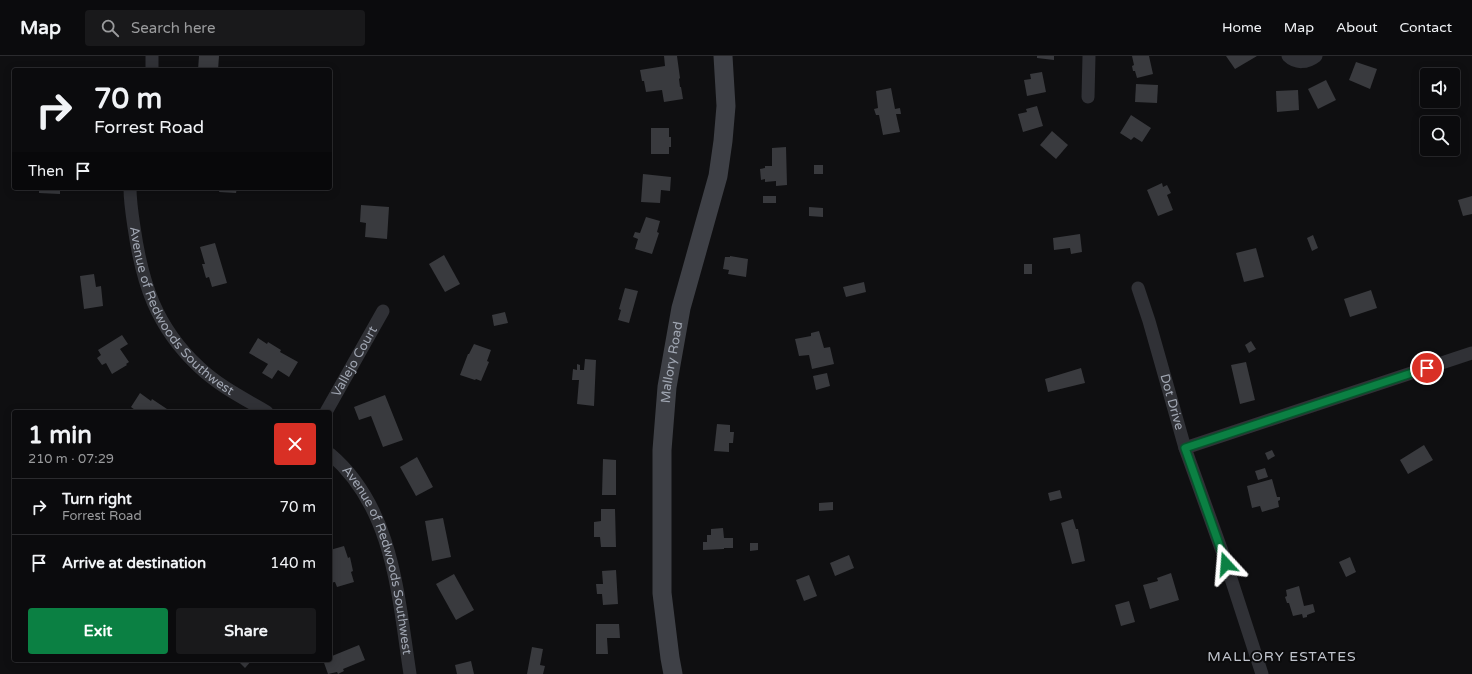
<!DOCTYPE html>
<meta charset="utf-8">
<style>
body{margin:0;font-family:"Varela Round",sans-serif;background:#19191b;color:#f1f3f6;height:100vh;display:flex;flex-direction:column;font-size:15px;white-space:nowrap}
*{box-sizing:border-box;margin:0}
p{font-size:13px;color:#9a9b9d}
.icon{flex:none;width:22px;height:22px;fill:none;stroke:currentColor;stroke-width:2;stroke-linecap:round;stroke-linejoin:round}
.map{position:relative;flex:1;overflow:hidden}
.sheet{position:absolute;left:12px;top:354px;width:320px;height:252px;display:flex;flex-direction:column;background:#0b0b0d;border-radius:4px;box-shadow:0 2px 10px #0003,0 0 0 1px #2b2b2e}
.sheet>*{flex:none}
.hud{position:absolute;left:12px;top:12px;width:320px;height:122px;border-radius:4px;box-shadow:0 2px 10px #0003,0 0 0 1px #2b2b2e;background:#0b0b0d;color:#f1f3f6;overflow:hidden}
.buttons{position:absolute;left:1420px;top:12px;display:grid;gap:8px}
.buttons a{display:grid;place-items:center;width:40px;height:40px;border-radius:4px;background:#0b0b0d;box-shadow:0 2px 10px #0003,0 0 0 1px #2b2b2e;font-size:20px}
.pin{position:absolute;display:grid;place-items:center;width:34px;height:34px;color:#fff;margin:-17px;border:2px solid #fff;border-radius:50%;box-shadow:0 1px 4px #0007}
.me{position:absolute;width:44px;margin:-22px;rotate:341deg;stroke-linejoin:round;filter:drop-shadow(0 0 3px #0008)}
.turn{display:flex;align-items:center;gap:14px;height:84px;padding:0 16px;font-size:18px}
.turn .icon{width:52px;height:52px;stroke-width:2.5}
.turn b{display:block;font-size:28px;line-height:34px}
.then{display:flex;align-items:center;height:38px;padding:0 16px;background:#0003;gap:8px;font-size:15px}
.round{display:grid;place-items:center;flex:none;width:42px;height:42px;border-radius:4px;background:#19191b}
.summary{display:flex;align-items:center;justify-content:space-between;height:68px;padding:0 16px}
h1{font-size:24px;font-weight:700;line-height:30px}
.button{display:flex;gap:8px;margin-top:auto;padding:8px 16px}
.button a{flex:1;height:46px;border-radius:4px;background:#0b8043;color:#fff;font-size:16px;font-weight:700;line-height:46px;text-align:center}
.button a+a{background:#19191b;color:#f1f3f6}
ul{padding:0;list-style:none}
li{display:flex;align-items:center;gap:12px;height:56px;padding:0 16px;border-top:1px solid #2b2b2e}
li div{flex:1}
li b{display:block;font-size:15px}
li em{font-style:normal}
header{display:flex;align-items:center;gap:24px;box-sizing:border-box;height:56px;padding:0 20px;background:#0b0b0d;border-bottom:1px solid #2b2b2e}
header strong{font-size:19px}
nav{display:flex;gap:22px;margin-inline-start:auto;font-size:14px}
.search{width:280px;height:36px;background:#19191b;display:flex;align-items:center;gap:10px;box-sizing:border-box;padding:0 14px;border-radius:4px;color:#9a9b9d;font-size:15px}
.map>svg:first-child{display:block}
</style>
<header>
<strong>Map</strong>
<div class="search"><svg class="icon" aria-label="search" viewBox="0 0 24 24"><circle cx="10" cy="10" r="6"/><path d="M15 15l6 6"/></svg>Search here</div>
<nav><a>Home</a><a>Map</a><a>About</a><a>Contact</a></nav>
</header>
<div class="map">
<svg width="1472" height="618" viewBox="0 0 1472 618">
<rect width="100%" height="100%" fill="#0f0f11"/>
<g fill="#393a3e">
<path d="M199,0H219L218,14H198Z"/>
<path d="M664,0H677L680,22L679,23L680,31H681L683,43L664,46L662,34L646,36L644,25H642L640,14L665,10Z"/>
<path d="M1037,0H1054V4L1037,2Z"/>
<path d="M1132,0H1149L1153,18L1137,22L1135,15H1133L1132,10L1134,9Z"/>
<path d="M1226,0H1257L1235,13Z"/>
<path d="M1356,6L1377,13L1370,33L1349,24Z"/>
<path d="M1042,16L1046,36L1027,40L1024,24L1031,23L1030,18Z"/>
<path d="M1326,24L1336,44L1318,53L1308,33Z"/>
<path d="M1136,28L1158,29L1157,47L1135,46Z"/>
<path d="M891,32L895,53L900,52L901,58H896L900,76L883,79L879,59H876L874,53L878,52L876,35Z"/>
<path d="M1298,34L1299,54L1277,56L1276,35Z"/>
<path d="M1037,50L1043,70L1023,76L1018,58L1027,56L1026,53Z"/>
<path d="M1131,59L1151,72L1142,86L1134,81L1131,84L1120,77Z"/>
<path d="M651,72H669V81H671V91H669V98H651Z"/>
<path d="M1052,75L1068,89L1056,103L1040,89Z"/>
<path d="M786,91L787,129L776,130V125L765,126V123L761,124L760,113L765,112V110H772V92Z"/>
<rect x="814" y="109" width="9" height="9"/>
<path d="M643,118L671,121L670,135L661,134L660,147L641,146Z"/>
<path d="M1162,127L1163,131L1167,129L1171,137L1167,139L1173,154L1158,160L1147,134Z"/>
<path d="M39,132H60V138L39,137Z"/>
<path d="M220,132H237L236,137L219,136Z"/>
<rect x="763" y="140" width="13" height="7"/>
<path d="M1472,140V158L1463,160L1458,144Z"/>
<path d="M361,149L389,151L387,183L365,181L366,167L360,166Z"/>
<path d="M809,151L823,152V161L809,160Z"/>
<path d="M646,161L660,165L657,176L659,177L652,198L635,193L638,183L633,181L635,176L640,177Z"/>
<path d="M1080,178L1082,196L1071,198L1070,192L1054,194L1053,182Z"/>
<path d="M1313,179L1318,192L1312,195L1307,182Z"/>
<path d="M215,187L227,227L212,231L209,221L206,222L202,208H205L200,191Z"/>
<path d="M1256,192L1264,221L1244,226L1236,197Z"/>
<path d="M444,199L460,228L445,236L429,208Z"/>
<path d="M730,200L748,203L746,221L728,218L729,214L723,213L725,201H730Z"/>
<rect x="1024" y="208" width="8" height="10"/>
<path d="M94,218L96,231L101,230L103,250L84,253L80,220Z"/>
<path d="M864,226L866,236L846,241L843,231Z"/>
<path d="M625,232L638,235L629,267L618,264L621,254L619,253Z"/>
<path d="M1371,234L1377,252L1350,261L1344,243Z"/>
<path d="M505,256L508,267L494,270L492,259Z"/>
<path d="M819,275L824,292L830,291L834,308L812,313L809,299L799,300L795,283L811,280V277Z"/>
<path d="M122,279L128,288L120,293L129,306L126,308L127,309L112,318L106,307L102,309L97,302L101,299L98,294Z"/>
<path d="M258,282L267,288L268,286L281,294L280,296L298,306L289,321L278,314L272,323L262,317L268,308L249,297Z"/>
<path d="M1251,285L1256,293L1249,297L1245,289Z"/>
<path d="M474,288L491,294L487,305L489,306L481,325L476,323L475,324L460,319L468,298H469Z"/>
<path d="M585,303L596,304L594,350L577,348L579,324H572L573,313L577,314V308L580,309V314H584Z"/>
<path d="M1246,306L1255,344L1240,348L1231,309Z"/>
<path d="M1081,312L1085,327L1048,336L1045,323Z"/>
<path d="M827,317L830,330L816,334L813,320Z"/>
<path d="M140,337L151,345L152,343L170,355L169,356H138L131,351Z"/>
<path d="M385,339L403,384L383,391L371,360L359,364L354,351Z"/>
<path d="M717,368L730,369V376H734L733,387H729V396L714,395Z"/>
<path d="M1424,389L1433,404L1408,418L1400,404Z"/>
<path d="M1272,394L1275,400L1268,404L1265,397Z"/>
<path d="M417,401L433,431L416,440L400,411Z"/>
<path d="M603,403L616,404V439H602Z"/>
<path d="M1265,412L1268,421L1258,424L1255,415Z"/>
<path d="M1272,423L1277,441H1280V444L1278,445L1279,451L1262,456L1260,450L1252,452L1247,430Z"/>
<path d="M1060,434L1062,442L1050,445L1048,437Z"/>
<path d="M833,446V454L819,455V447Z"/>
<path d="M601,453H615L616,491H601L600,481H594V466L601,465Z"/>
<path d="M443,462L451,501L432,505L425,465Z"/>
<path d="M1073,463L1076,473H1078L1085,505L1072,508L1061,467Z"/>
<path d="M723,472L724,482H733V492H724V493L703,494V486H707V479H711V473Z"/>
<path d="M750,487H758V494L750,495Z"/>
<path d="M344,490L348,502L350,501L353,515L351,516L354,526L337,531L335,526L330,527V519L333,518L330,508V494Z"/>
<path d="M849,499L854,512L835,520L830,507Z"/>
<path d="M1350,501L1356,516L1346,521L1339,506Z"/>
<path d="M616,514L618,548L603,549L602,538H597L596,528H603L602,515Z"/>
<path d="M1171,517L1179,544L1150,553L1143,529L1158,525L1157,522Z"/>
<path d="M454,518L474,554L456,564L436,528Z"/>
<path d="M809,519L817,540L804,545L796,524Z"/>
<path d="M1299,530L1304,550L1313,548L1315,556L1307,559V561L1303,562L1302,558L1293,560L1289,547H1287L1285,541L1287,540L1286,534Z"/>
<path d="M1129,545L1135,566L1121,570L1115,549Z"/>
<path d="M596,568H619L620,582H607L608,598H596Z"/>
<path d="M359,589L365,604L343,613L344,615L338,618L337,616L328,618L323,604H330V595L332,600Z"/>
<path d="M532,591L543,593L540,609L545,610L543,618H527Z"/>
<path d="M237,604H252L245,612Z"/>
<path d="M471,605L474,618H457L455,609Z"/>
</g>
<g fill="none" stroke-linecap="round" stroke-linejoin="round">
<g stroke="#303136" stroke-width="13">
<path d="M1288,0C1296,8 1307,7 1316,0"/>
<path d="M152,14V0"/>
<path d="M1088,41L1089,0"/>
<path id="s1" d="M130,132C130,145 132,158 134,171C142,227 156,271 199,311C219,330 243,342 267,356"/>
<path id="s2" d="M1138,232L1149,265L1185,392L1223,498L1262,618"/>
<path id="s3" d="M326,356L383,255"/>
<path d="M1185,392L1472,297"/>
<path id="s4" d="M330,398C394,452 398,541 410,618"/>
</g>
<path stroke="#3e4046" stroke-width="19" id="s5" d="M673,618L670,602L662,537V394L667,331L681,252L718,120L723,85L726,50L723,0"/>
</g>
<g fill="none" stroke-linecap="round" stroke-linejoin="round">
<g stroke="#07532c" stroke-width="10">
<path id="route" d="M1226,508L1185,392L1427,312"/>
</g>
<use href="#route" stroke="#0b8043" stroke-width="7"/>
</g>
<g text-anchor="middle" dominant-baseline="central" stroke-width="4" stroke-linejoin="round" paint-order="stroke">
<g font-size="13" fill="#a0a6b2" stroke="#0b0b0c">
<text stroke="none"><textPath href="#s1" startOffset="139">Avenue of Redwoods Southwest</textPath></text>
<text stroke="none"><textPath href="#s3" startOffset="58">Vallejo Court</textPath></text>
<text stroke="none"><textPath href="#s5" startOffset="313">Mallory Road</textPath></text>
<text stroke="none"><textPath href="#s2" startOffset="119">Dot Drive</textPath></text>
<text stroke="none"><textPath href="#s4" startOffset="120">Avenue of Redwoods Southwest</textPath></text>
</g>
<g font-size="14" letter-spacing="1" fill="#c1c5ce" stroke="#0b0b0c">
<text x="1282" y="600">MALLORY ESTATES</text>
</g>
</g>
</svg>
<div class="buttons">
<a><svg class="icon" aria-label="sound" viewBox="0 0 24 24"><path d="M4 9h4l5-4v14l-5-4H4zM17 9q2 3 0 6"/></svg></a>
<a><svg class="icon" aria-label="search" viewBox="0 0 24 24"><circle cx="10" cy="10" r="6"/><path d="M15 15l6 6"/></svg></a>
</div>
<div class="pin" style="left:1427px;top:312px;background:#d93025"><svg class="icon" aria-label="arrive" viewBox="0 0 24 24"><path d="M6 21V4h12l-3 4 3 4H6"/></svg></div>
<svg class="me" style="left:1226px;top:508px" viewBox="-20 -20 40 40"><path d="M0-17L14 15 0 8-14 15z" fill="#0b8043" stroke="#fff" stroke-width="4"/></svg>
<div class="hud">
<div class="turn"><svg class="icon" aria-label="right" viewBox="0 0 24 24"><path d="M7 20v-9h11M14 6l5 5-5 5"/></svg><div><b>70 m</b>Forrest Road</div></div>
<div class="then">Then<svg class="icon" aria-label="arrive" viewBox="0 0 24 24"><path d="M6 21V4h12l-3 4 3 4H6"/></svg></div>
</div>
<section class="sheet">
<div class="summary"><div><h1>1 min</h1><p>210 m · 07:29</p></div><a class="round" style="background:#d93025;color:#fff"><svg class="icon" aria-label="close" viewBox="0 0 24 24"><path d="M6 6l12 12M18 6L6 18"/></svg></a></div>
<ul>
<li><svg class="icon" aria-label="right" viewBox="0 0 24 24"><path d="M7 20v-9h11M14 6l5 5-5 5"/></svg><div><b>Turn right</b><p>Forrest Road</p></div><em>70 m</em></li>
<li><svg class="icon" aria-label="arrive" viewBox="0 0 24 24"><path d="M6 21V4h12l-3 4 3 4H6"/></svg><div><b>Arrive at destination</b></div><em>140 m</em></li>
</ul>
<div class="button"><a>Exit</a><a>Share</a></div>
</section>
</div>
